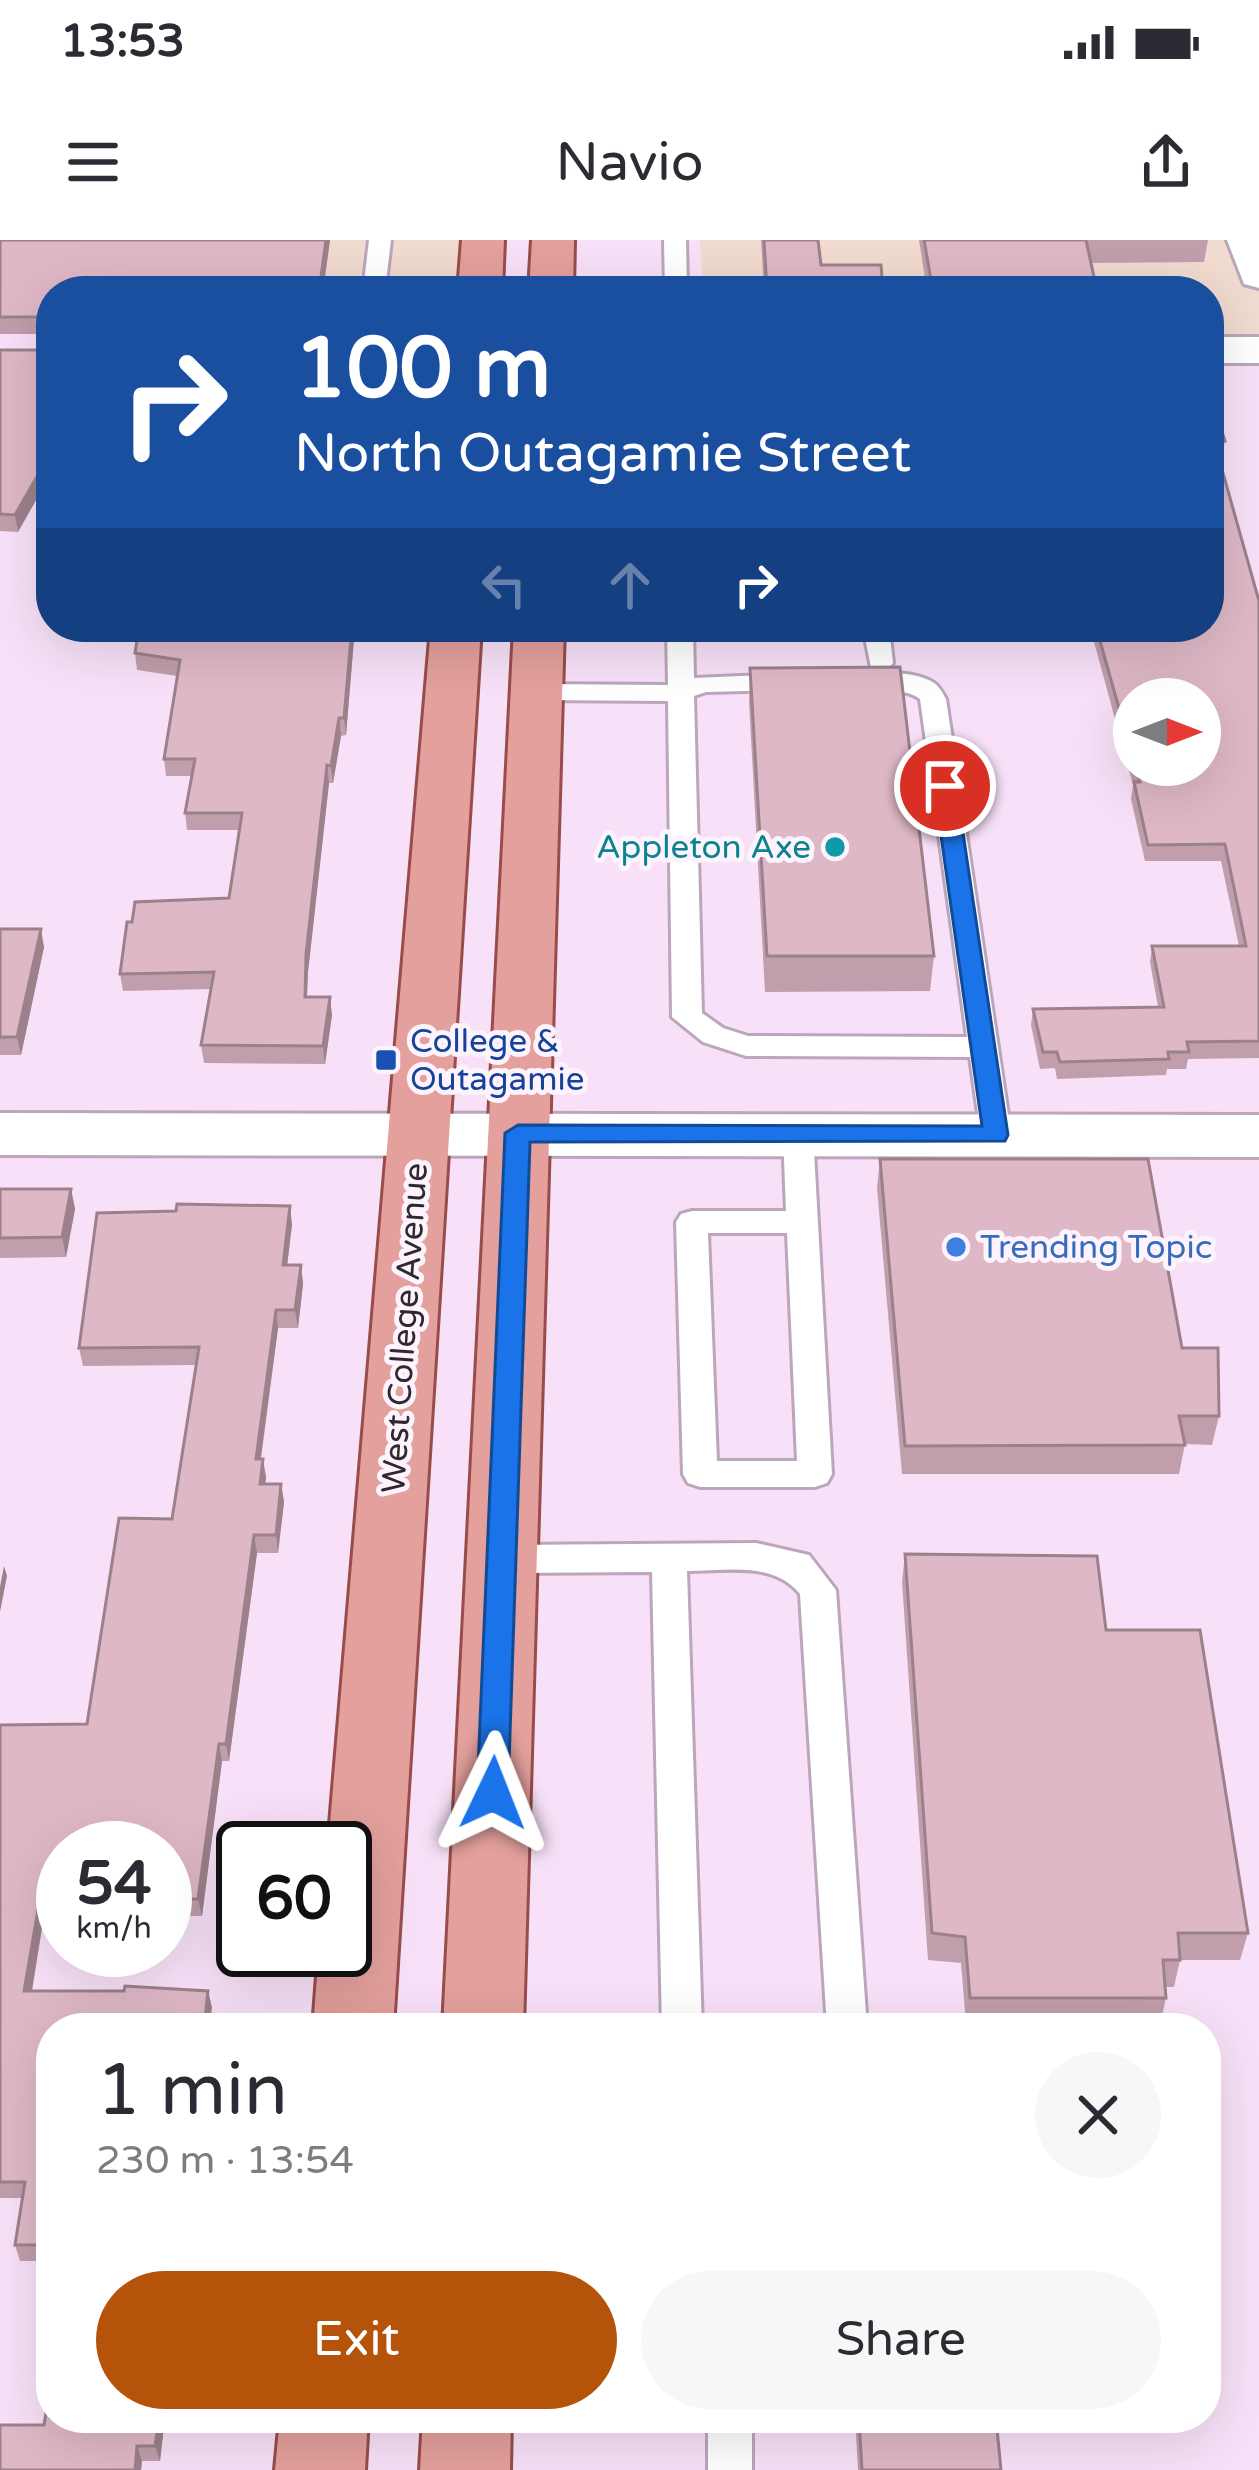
<!DOCTYPE html>
<meta charset="utf-8">
<style>
body{margin:0;font-family:"Varela Round",sans-serif;background:#f7f7f7;color:#2b2b33;height:100vh;display:flex;flex-direction:column;font-size:45px;white-space:nowrap}
*{box-sizing:border-box;margin:0}
p{font-size:39px;color:#7c7c81}
.icon{flex:none;width:66px;height:66px;fill:none;stroke:currentColor;stroke-width:2;stroke-linecap:round;stroke-linejoin:round}
.map{position:relative;flex:1;overflow:hidden}
.side{position:absolute;left:36px;top:1773px;width:1185px;height:420px;display:flex;flex-direction:column;background:#fff;border-radius:48px;box-shadow:0 12px 48px #0002}
.side>*{flex:none}
.banner{position:absolute;left:36px;top:36px;width:1188px;height:366px;border-radius:48px;box-shadow:0 12px 48px #0002;background:#1a4fa0;color:#fff;overflow:hidden}
.needle{width:78px;rotate:90deg}
.fabs{position:absolute;left:1113px;top:438px;display:grid;gap:24px}
.fabs a{display:grid;place-items:center;width:108px;height:108px;border-radius:50%;background:#fff;box-shadow:0 12px 48px #0002;font-size:60px}
.speed{position:absolute;left:36px;top:1581px;display:flex;gap:24px;font-size:60px;font-weight:700;text-align:center}
.speed>*{display:grid;place-content:center;width:156px;height:156px;border-radius:50%;background:#fff;box-shadow:0 12px 48px #0002;line-height:1}
.speed small{font-size:30px;font-weight:400}
.speed .limit{border:6px solid #111;border-radius:18px;background:#fff;color:#111}
.pin{position:absolute;display:grid;place-items:center;width:102px;height:102px;color:#fff;margin:-51px;border:6px solid #fff;border-radius:50%;box-shadow:0 3px 12px #0007}
.me{position:absolute;width:132px;margin:-66px;rotate:2deg;stroke-linejoin:round;filter:drop-shadow(0 0 9px #0008)}
.turn{display:flex;align-items:center;gap:42px;height:252px;padding:0 60px;font-size:54px}
.turn .icon{width:156px;height:156px;stroke-width:2.5}
.turn b{display:block;font-size:84px;line-height:102px}
.lanes{display:flex;align-items:center;height:114px;padding:0 60px;background:#0003;justify-content:center;gap:60px;direction:ltr}
.lanes .off{opacity:.35}
.round{display:grid;place-items:center;flex:none;width:126px;height:126px;border-radius:63px;background:#f7f7f7}
.head{display:flex;align-items:center;justify-content:space-between;height:204px;padding:0 60px}
h1{font-size:72px;font-weight:600;line-height:90px}
.action{display:flex;gap:24px;margin-top:auto;padding:24px 60px}
.action a{flex:1;height:138px;border-radius:72px;background:#b45309;color:#fff;font-size:48px;font-weight:600;line-height:138px;text-align:center}
.action a+a{background:#f7f7f7;color:#2b2b33}
.status{display:flex;justify-content:space-between;align-items:center;height:84px;padding:0 60px;background:#fff;direction:ltr}
.status svg{height:33px;fill:currentColor}
header{display:flex;justify-content:space-between;align-items:center;height:156px;padding:0 60px;background:#fff;font-size:54px;font-weight:600}
.map>svg:first-child{display:block}
</style>
<div class="status"><b>13:53</b><svg viewBox="0 0 49 12"><path d="M0 12V9h3v3zM5 12V6h3v6zM10 12V3h3v9zM15 12V0h3v12zM26 1h20v11H26zM47 4h2v5h-2z"/></svg></div>
<header><svg class="icon" aria-label="menu" viewBox="0 0 24 24"><path d="M4 6h16M4 12h16M4 18h16"/></svg>Navio<svg class="icon" aria-label="share" viewBox="0 0 24 24"><path d="M12 15V3M7 8l5-5 5 5M5 13v7h14v-7"/></svg></header>
<div class="map">
<svg width="1259" height="2230" viewBox="0 0 1259 2230">
<rect width="100%" height="100%" fill="#f8e1f8"/>
<g fill="#f1dacf">
<path d="M200,0H463L459,51H191Z"/>
<path d="M700,0H1259V94H1209V51H703Z"/>
</g>
<g fill="none" stroke-linecap="round" stroke-linejoin="round">
<g stroke="#bba6bb" stroke-width="6">
<g id="lane">
<path d="M369,0H391L385,51H363Z"/>
<path d="M664,0H686L687,51H665Z"/>
<path d="M667,387H693L694,438L790,434L803,442L790,450L706,452L694,456L702,773L723,788L748,796L967,797L920,459C899,443 868,459 847,443C863,429 915,430 934,443C939,446 943,454 946,459L1011,895L1007,902H985L981,895L970,817L746,816L703,802L672,777L668,461L536,460L523,452L536,444L668,445Z"/>
<path d="M863,387H889L893,423L889,428H871Z"/>
<path d="M798,884L813,894L832,1234L827,1243L815,1247H700L688,1243L683,1234L676,982L681,974L692,971H786L783,894ZM708,993H787L797,1221H717Z"/>
<path d="M756,1303L809,1315L836,1350L867,1788H827L800,1354C773,1321 727,1331 687,1331L702,1788H662L652,1332L502,1333L490,1329L484,1319L490,1309L502,1305Z"/>
<rect x="708" y="2178" width="44" height="52"/>
</g>
</g>
<g stroke="#bba6bb" stroke-width="6">
<g id="street">
<path d="M1227,0H1259V48L1244,44Z"/>
<rect x="1209" y="97" width="50" height="26"/>
<path d="M0,873L1259,875V917L0,915Z"/>
</g>
</g>
<g stroke="#984d4b" stroke-width="6">
<g id="primary">
<path d="M462,0H504L502,51H458Z"/>
<path d="M532,0H574L573,51H529Z"/>
<path d="M431,387H481L393,1788H313L319,1710H345V1608H328Z"/>
<path d="M514,387H564L523,1788H443Z"/>
<path d="M280,2178H368L365,2230H275Z"/>
<path d="M423,2178H511L510,2230H420Z"/>
</g>
</g>
<use href="#lane" fill="#fff" fill-rule="evenodd"/>
<use href="#street" fill="#fff" fill-rule="evenodd"/>
<use href="#primary" fill="#e3a09c" fill-rule="evenodd"/>
</g>
<g fill="#c09eab" fill-rule="evenodd">
<path d="M0,0H330L323,51H51V94H0Z"/>
<path d="M761,0H818L821,25L883,51H764Z"/>
<path d="M919,0H1208L1204,22L1091,23L1097,51H927Z"/>
<path d="M0,110L18,292L0,291Z"/>
<path d="M1209,150L1225,201L1222,217H1219L1259,361V818L1188,819L1186,829H1167L1166,835L1057,839L1055,828L1040,829L1031,785L1033,769L1158,767L1150,722L1152,706H1239L1221,621H1145L1131,559L1133,545L1090,387H1209ZM1134,459L1200,525H1134Z"/>
<path d="M355,387L346,495L341,496L333,543H329L308,732L307,757L332,775L325,824L204,823L201,805L211,749L123,751L120,734L132,682L229,658L239,590H187L185,573L192,536H166L164,519L177,436L137,430L135,413Z"/>
<path d="M750,428L934,716L930,751L765,752L749,462Z"/>
<path d="M0,689L44,707L21,815H0Z"/>
<path d="M880,919L1182,1108L1219,1176L1212,1205L1185,1204L1179,1234H902L877,948Z"/>
<path d="M0,949H71L75,969L66,1017L0,1018Z"/>
<path d="M292,984L287,1025H301L303,1044L298,1088H278L261,1219L266,1237L265,1244H281L284,1262L278,1313H257L229,1521H222L202,1676H165V1608H63V1675H44L32,1751H208L212,1768L51,1788V2021H20L15,2005L22,1958H0V1485L87,1484L172,1279L196,1125L83,1126L79,1108Z"/>
<path d="M905,1314L1106,1390L1248,1693L1240,1720H1180L1174,1747H1165L1166,1758L1160,1785L966,1784L961,1723L928,1720L902,1342Z"/>
<path d="M1206,2061L1212,2108L1206,2126Z"/>
<path d="M51,2178H165L160,2221H142L141,2230H0Z"/>
<path d="M855,2178H996L1001,2230H858Z"/>
</g>
<g fill="#9c818b">
<path d="M326,0H330L323,51H319Z"/>
<path d="M51,212V234L18,292L15,275Z"/>
<path d="M352,387H355L346,495L344,478Z"/>
<path d="M339,478L341,496L333,543L331,526Z"/>
<path d="M327,525L329,543L308,732L306,775L305,757L306,714Z"/>
<path d="M41,689L44,707L21,815L17,797Z"/>
<path d="M330,757L332,775L325,824L323,806Z"/>
<path d="M71,949L75,969L66,1017L62,997Z"/>
<path d="M290,966L292,984L285,1044L283,1025Z"/>
<path d="M301,1025L303,1044L298,1088L295,1070Z"/>
<path d="M276,1070L278,1088L258,1237L256,1219Z"/>
<path d="M263,1219L266,1237L263,1262L260,1244Z"/>
<path d="M281,1244L284,1262L278,1313L276,1295Z"/>
<path d="M254,1295L257,1313L229,1521L226,1504Z"/>
<path d="M4,1326L7,1336L0,1372V1347Z"/>
<path d="M219,1504L222,1521L202,1676L198,1659Z"/>
<path d="M40,1658L44,1675L29,1768L24,1751Z"/>
<path d="M208,1751L212,1768L209,1788H204Z"/>
<path d="M159,2178H165L160,2221L155,2206Z"/>
<path d="M137,2206L142,2221L141,2230H135Z"/>
</g>
<g fill="#dfb8c7" stroke="#9c818b" stroke-width="3">
<path d="M0,0H326L319,51H51V77H0Z"/>
<path d="M764,0H818L821,25H881L883,51H767Z"/>
<path d="M924,0H1086L1097,51H933Z"/>
<path d="M0,110H51V212L15,275L0,274Z"/>
<path d="M1209,150L1225,201H1214L1259,361V801L1187,802L1189,812H1168L1169,819L1060,822L1057,812H1043L1033,769L1164,767L1152,706H1246L1225,604L1148,605L1134,542H1140L1135,525H1200V459H1134V521L1096,387H1209Z"/>
<path d="M139,387H352L344,478H339L331,526L327,525L306,714L305,757H330L323,806L201,805L214,732L120,734L127,682H132L135,662L229,658L242,573H185L195,519H164L180,420L135,413Z"/>
<path d="M900,427L934,716H767L750,428Z"/>
<path d="M0,689H41L17,797H0Z"/>
<path d="M880,919H1148L1182,1108H1218L1219,1176H1179L1185,1205L905,1206Z"/>
<path d="M0,949H71L62,997L0,998Z"/>
<path d="M177,964L290,966L283,1025H301L295,1070H276L256,1219H263L260,1244H281L276,1295H254L226,1504H219L198,1659H165V1608H63V1658H40L24,1751H124L125,1746L208,1751L204,1788H51V2005H15L25,1942H0V1485L87,1484L119,1278L172,1279L199,1107L79,1108L97,973L176,971Z"/>
<path d="M905,1314L1097,1316L1106,1390H1200L1248,1693H1178L1180,1720H1163L1166,1758H970L965,1697L932,1693Z"/>
<path d="M1206,2061L1212,2108L1206,2109Z"/>
<path d="M51,2141V2178H159L155,2206H137L135,2230H0V2185H44Z"/>
<path d="M859,2178H996L1001,2230H862Z"/>
</g>
<path fill="#1a73e8" stroke="#114b97" stroke-width="3" d="M945,539L956,546L1008,895L1005,901L530,902L508,1553L504,1563L493,1566L482,1563L477,1553L505,893L518,885L982,886L934,546Z"/>
<circle fill="#0f9aa8" stroke="#fcf3fc" stroke-width="4.5" cx="835" cy="607" r="12"/>
<rect fill="#1a4fb4" stroke="#fcf3fc" stroke-width="4.5" x="374" y="808" width="24" height="24" rx="6"/>
<circle fill="#3f7fe0" stroke="#fcf3fc" stroke-width="4.5" cx="956" cy="1007" r="12"/>
<g text-anchor="middle" dominant-baseline="central" stroke-width="10" stroke-linejoin="round" paint-order="stroke">
<g font-size="33" fill="#0d838f" stroke="#fcf3fc" text-anchor="end">
<text x="811" y="607">Appleton Axe</text>
</g>
<g font-size="33" fill="#164399" stroke="#fcf3fc" text-anchor="start">
<text x="410" y="801">College &amp;<tspan x="410" dy="38">Outagamie</tspan></text>
</g>
<g font-size="33" fill="#366cbe" stroke="#fcf3fc" text-anchor="start">
<text x="980" y="1007">Trending Topic</text>
</g>
<g font-size="33" fill="#302830" stroke="#fcf3fc">
<text transform="translate(405 1088) rotate(-86)">West College Avenue</text>
</g>
</g>
</svg>
<div class="fabs">
<a><svg class="needle" viewBox="-14 -14 28 28"><path d="M0-13l5 13h-10z" fill="#e53935"/><path d="M0 13l5-13h-10z" fill="#7c7c81"/></svg></a>
</div>
<div class="speed"><div>54<small>km/h</small></div><div class="limit">60</div></div>
<div class="pin" style="left:945px;top:546px;background:#d93025"><svg class="icon" aria-label="arrive" viewBox="0 0 24 24"><path d="M6 21V4h12l-3 4 3 4H6"/></svg></div>
<svg class="me" style="left:493px;top:1553px" viewBox="-20 -20 40 40"><path d="M0-17L14 15 0 8-14 15z" fill="#1a73e8" stroke="#fff" stroke-width="4"/></svg>
<div class="banner">
<div class="turn"><svg class="icon" aria-label="right" viewBox="0 0 24 24"><path d="M7 20v-9h11M14 6l5 5-5 5"/></svg><div><b>100 m</b>North Outagamie Street</div></div>
<div class="lanes"><svg class="icon off" aria-label="left" viewBox="0 0 24 24"><path d="M17 20v-9H6M10 6l-5 5 5 5"/></svg><svg class="icon off" aria-label="ahead" viewBox="0 0 24 24"><path d="M12 20V5M6 11l6-6 6 6"/></svg><svg class="icon" aria-label="right" viewBox="0 0 24 24"><path d="M7 20v-9h11M14 6l5 5-5 5"/></svg></div>
</div>
<section class="side">
<div class="head"><div><h1>1 min</h1><p>230 m · 13:54</p></div><a class="round"><svg class="icon" aria-label="close" viewBox="0 0 24 24"><path d="M6 6l12 12M18 6L6 18"/></svg></a></div>
<div class="action"><a>Exit</a><a>Share</a></div>
</section>
</div>
